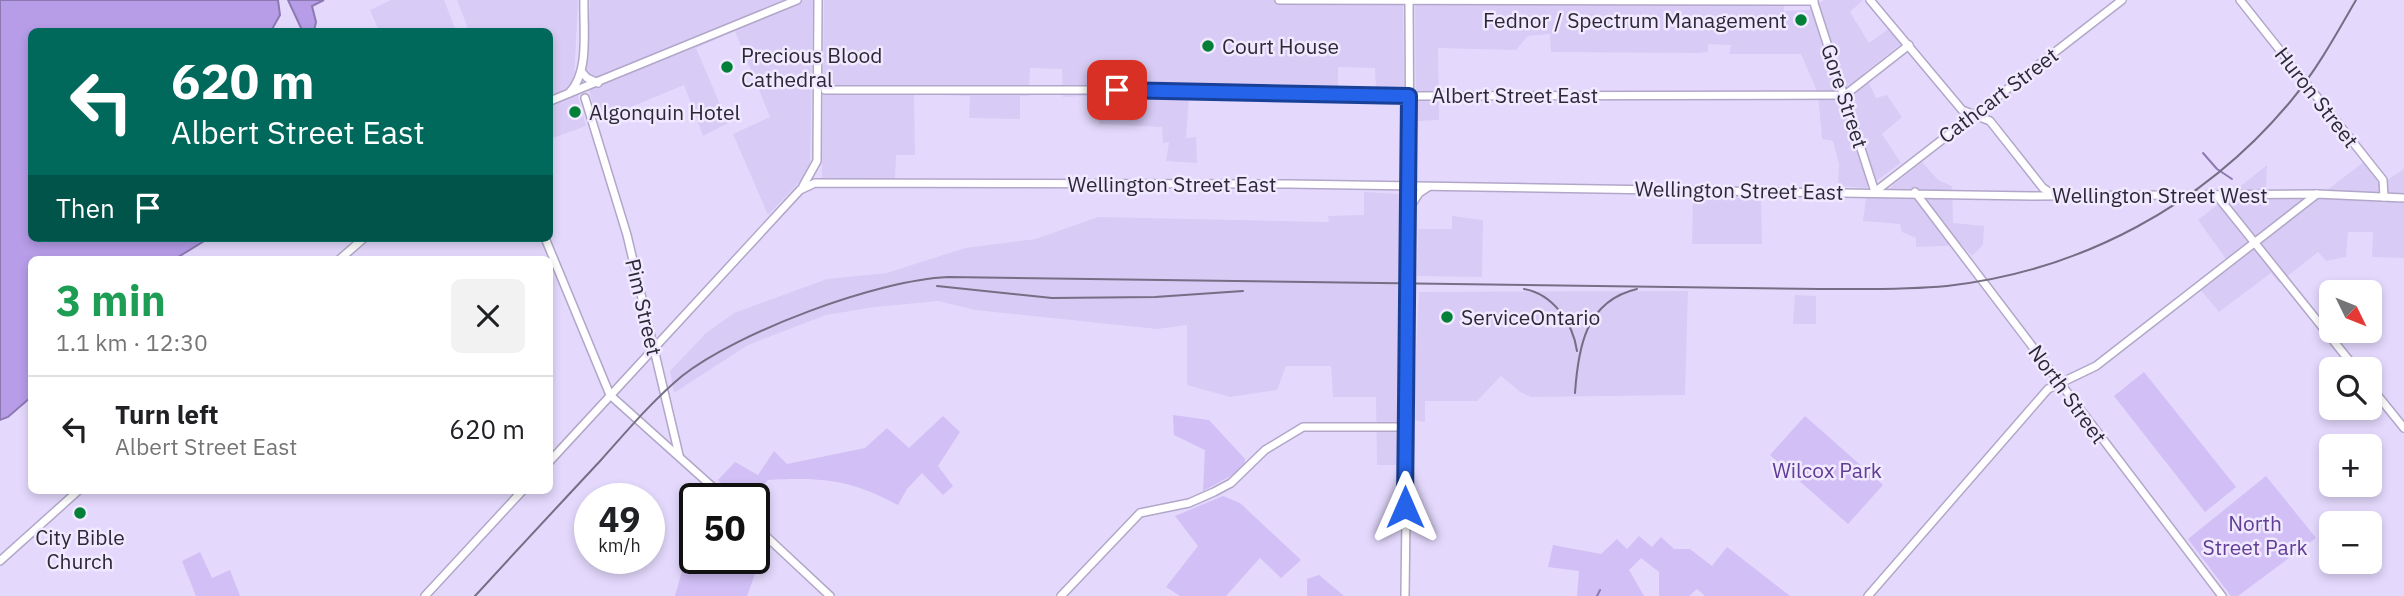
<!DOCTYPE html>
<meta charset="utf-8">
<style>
body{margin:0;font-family:"IBM Plex Sans",sans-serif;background:#f2f2f2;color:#202124;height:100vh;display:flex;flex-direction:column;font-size:26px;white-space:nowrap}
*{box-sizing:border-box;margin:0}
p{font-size:23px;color:#757577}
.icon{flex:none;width:38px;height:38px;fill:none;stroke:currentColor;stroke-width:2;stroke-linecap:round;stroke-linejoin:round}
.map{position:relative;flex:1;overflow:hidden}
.side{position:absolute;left:28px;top:256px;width:525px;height:238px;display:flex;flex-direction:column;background:#fff;border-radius:10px;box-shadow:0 4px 10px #0003}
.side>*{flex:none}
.guide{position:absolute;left:28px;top:28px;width:525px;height:214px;border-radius:10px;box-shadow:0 4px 10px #0003;background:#00695c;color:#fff;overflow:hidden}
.needle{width:46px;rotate:133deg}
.controls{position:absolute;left:2319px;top:280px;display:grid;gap:14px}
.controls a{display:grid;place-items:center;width:63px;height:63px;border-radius:10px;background:#fff;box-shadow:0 4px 10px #0003;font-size:35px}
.speed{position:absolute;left:574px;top:483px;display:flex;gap:14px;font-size:35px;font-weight:700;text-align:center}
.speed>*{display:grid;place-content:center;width:91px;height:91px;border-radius:50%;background:#fff;box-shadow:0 4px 10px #0003;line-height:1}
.speed small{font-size:18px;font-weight:400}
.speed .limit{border:4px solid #111;border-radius:10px;background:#fff;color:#111}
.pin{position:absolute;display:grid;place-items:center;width:60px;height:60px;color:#fff;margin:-30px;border-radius:14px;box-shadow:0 4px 10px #0006}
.me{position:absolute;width:77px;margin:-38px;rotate:0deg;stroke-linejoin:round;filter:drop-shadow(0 0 5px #0008)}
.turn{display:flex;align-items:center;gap:24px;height:147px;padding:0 28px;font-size:32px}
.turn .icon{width:91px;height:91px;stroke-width:2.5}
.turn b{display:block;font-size:49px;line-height:60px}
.then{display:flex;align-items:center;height:66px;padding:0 28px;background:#0003;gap:14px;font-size:26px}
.round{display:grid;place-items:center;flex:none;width:74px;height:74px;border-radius:10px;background:#f2f2f2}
.headline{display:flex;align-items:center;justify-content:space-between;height:119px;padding:0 28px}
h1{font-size:42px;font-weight:700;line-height:52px;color:#1e9e55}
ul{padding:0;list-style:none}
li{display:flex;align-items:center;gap:21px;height:105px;padding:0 28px;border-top:2px solid #e0e0e0}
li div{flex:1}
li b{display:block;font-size:26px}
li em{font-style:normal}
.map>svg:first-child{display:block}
</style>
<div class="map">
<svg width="2404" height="596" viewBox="0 0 2404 596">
<rect width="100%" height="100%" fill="#e4d9fd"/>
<g fill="#d8cbf5">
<path d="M391,0H444L456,31H379L370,10Z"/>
<path d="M457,0H578L574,82L586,126L550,139V32L469,31Z"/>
<path d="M590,0H813L810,171L768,215L733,134L770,117L735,31L696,48L728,123L703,136L684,85L602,119L596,118L586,76Z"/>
<path d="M824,0H1403L1404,90H1376L1375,68L1338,67V99L1189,98L1186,138L1196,137L1197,163L1166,161L1169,142L1163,143L1162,127L1099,124V95L1063,97L1062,69L1030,68L1029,96H1020V119L969,118L970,96L914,94L915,155H896L895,180L822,178Z"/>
<path d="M1415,0H1783L1784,11L1808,10L1824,0H1863L1850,12L1869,43L1891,27L1902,43L1864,73L1876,98L1887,95L1902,117L1882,134L1901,163L1866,188L1838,186L1839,164L1833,141L1822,139L1818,93L1801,54H1729L1731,45L1708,44V52L1699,53L1551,52L1550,34L1528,36L1516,50L1438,48L1439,120L1416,121Z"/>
<path d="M2365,161L2383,183L2404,169V258L2372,257L2373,232H2348L2346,257L2326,261L2318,252L2279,283L2271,273L2219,312L2195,283L2226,259L2198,220L2267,165L2266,191H2326Z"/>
<path d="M1922,162L1938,180L1952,186L1953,223L1984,226L1983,245L1972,256L1962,245L1916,247V238L1902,232L1900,224L1863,221L1866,198L1885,196L1893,185Z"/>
<path d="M1364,192L1400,194V465H1377L1376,397H1333L1331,366H1286L1277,390L1230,397L1187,385V325L1157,329L975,310L938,301L875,307L826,315L748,345L674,393L670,371L706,333L734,313L827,279L887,273L965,248L1036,239L1098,217L1329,222L1328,216L1364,215Z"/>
<path d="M1693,194L1761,196L1762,244H1692Z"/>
<path d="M1452,216L1483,220L1482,277L1417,276L1418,229H1452Z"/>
<path d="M1688,291L1685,395L1531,397L1520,392L1501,376L1477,401H1425V422L1413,420L1419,292Z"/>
<path d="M1795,295L1816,296V324H1793Z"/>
</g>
<g fill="#d1bff5">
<path d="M2144,372L2236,487L2205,512L2114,396Z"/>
<path d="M1173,415L1209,420L1245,459L1244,469L1203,491L1205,450L1174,435Z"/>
<path d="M943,416L960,432L938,466L953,486L943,495L922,473L907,489L898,505C849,479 822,477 768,480L752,499H738L718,480L735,462L758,475L774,451L787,464L865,448L887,428L909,448Z"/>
<path d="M1805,416L1883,485L1848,524L1770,455Z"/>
<path d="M2266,476L2316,538L2238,596H2231L2188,539Z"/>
<path d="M1223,496L1240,503L1301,560L1281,578L1260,558L1226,596H1180L1166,587L1198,546L1175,516Z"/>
<path d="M695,524V558H737L755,574L747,596H675Z"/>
<path d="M1639,536L1652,547L1661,537L1674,549H1690L1712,566L1727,547L1790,596H1705L1697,589L1689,596H1659V572L1641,558L1629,570L1644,596H1577L1579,571L1548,567L1553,545L1601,554L1617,539L1627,549Z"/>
<path d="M200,552L212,578L230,570L240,596H196L182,561Z"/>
<path d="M1319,575L1344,596H1307V579Z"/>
</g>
<g fill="#b79ce8" stroke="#8d79b2" stroke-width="2">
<path d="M0,0H278L280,15L271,31L32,32V238H209L175,259H32L31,397L8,417L0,420Z"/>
<path d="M288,0H324L312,6L316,22L314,31L302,30Z"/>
</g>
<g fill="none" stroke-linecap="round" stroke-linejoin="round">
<g stroke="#8d79b2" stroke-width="2">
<path d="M2203,153L2217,169L2232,179"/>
<path d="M1597,596L1600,590"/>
</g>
<g stroke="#b2a7c9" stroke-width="10">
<g id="secondary">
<path d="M1279,0L1814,1"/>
<path d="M1813,0L1875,192"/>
<path d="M1870,0L1962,110L1990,121L2043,188L2052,194"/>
<path d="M2240,0L2383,180L2384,197"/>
<path d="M581,71L587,78L598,83"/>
<path d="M825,90H1102L1409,96L1845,95L1909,45"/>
<path d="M569,93C590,73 583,28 584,0"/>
<path d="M585,98L627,235L679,455"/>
<path d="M550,101L797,0"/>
<path d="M803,186L817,161L818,0"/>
<path d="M1876,191L2122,0"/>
<path d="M1915,192L2222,596"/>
<path d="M2218,197L2356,369"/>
<path d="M1410,207L1419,193L1428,187"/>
<path d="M545,238L610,395L726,499"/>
<path d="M340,259L364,238"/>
<path d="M2370,386L2404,428"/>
<path d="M550,461L800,190L815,183L1289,184L2032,196L2317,194L2404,198"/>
<path d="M754,525L830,596"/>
<path d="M0,561L79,490"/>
<path d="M425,596L523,490"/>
<path d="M1061,596L1140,513L1189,503L1214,492L1231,483L1265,450L1303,427H1406"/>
<path d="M1405,596L1410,186L1409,0"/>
<path d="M1868,596L2048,389L2096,366L2317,194"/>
</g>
</g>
<use href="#secondary" stroke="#fff" stroke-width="7"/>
<g stroke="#756e84" stroke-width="2">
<path d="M937,286L1052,298L1155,297L1243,291"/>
<path d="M1524,289C1553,294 1573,323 1577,351"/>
<path d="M1575,393C1578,349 1585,301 1637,289"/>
<path d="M475,596C517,550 559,505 601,460C627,431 652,401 682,376C738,332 877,280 948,277L1820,289C1862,289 1905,290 1947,286C2081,271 2204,205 2290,102C2316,71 2336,35 2356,0"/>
</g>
</g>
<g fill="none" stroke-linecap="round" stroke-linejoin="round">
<g stroke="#184099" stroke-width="18">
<path id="route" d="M1117,90L1409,96L1405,507"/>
</g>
<use href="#route" stroke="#2563eb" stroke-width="12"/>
</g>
<g fill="#038038" stroke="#f0e9ff" stroke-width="2.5">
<circle cx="1801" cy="20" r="7"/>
<circle cx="1208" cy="46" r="7"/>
<circle cx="727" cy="67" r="7"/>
<circle cx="575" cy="112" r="7"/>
<circle cx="1447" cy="317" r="7"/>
<circle cx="80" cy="513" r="7"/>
</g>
<g text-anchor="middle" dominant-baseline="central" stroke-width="5" stroke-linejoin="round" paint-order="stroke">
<g font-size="21" fill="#2c2835" stroke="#f0e9ff" text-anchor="start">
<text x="1787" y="20" text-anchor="end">Fednor / Spectrum Management</text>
<text x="1222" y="46">Court House</text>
<text x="741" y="55">Precious Blood<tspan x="741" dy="24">Cathedral</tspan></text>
<text x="589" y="112">Algonquin Hotel</text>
<text x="1461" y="317">ServiceOntario</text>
<text x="80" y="537" text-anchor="middle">City Bible<tspan x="80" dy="24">Church</tspan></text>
</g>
<g font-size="21" fill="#2c2835" stroke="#f0e9ff">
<text x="1515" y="95">Albert Street East</text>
<text transform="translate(1998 95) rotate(-37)">Cathcart Street</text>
<text transform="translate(1845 96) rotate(72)">Gore Street</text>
<text transform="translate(2317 97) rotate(52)">Huron Street</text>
<text x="1172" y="184">Wellington Street East</text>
<text transform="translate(1739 190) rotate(1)">Wellington Street East</text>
<text x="2160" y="195">Wellington Street West</text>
<text transform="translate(644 307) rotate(77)">Pim Street</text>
<text transform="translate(2068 394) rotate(54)">North Street</text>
</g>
<g font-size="21" fill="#623d96" stroke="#f0e9ff">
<text x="1827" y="470">Wilcox Park</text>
<text x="2255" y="523">North<tspan x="2255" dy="24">Street Park</tspan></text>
</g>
</g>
</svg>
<div class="controls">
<a><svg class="needle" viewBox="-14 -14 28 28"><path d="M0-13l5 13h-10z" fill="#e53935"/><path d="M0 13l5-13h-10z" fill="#757577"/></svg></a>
<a><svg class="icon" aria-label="search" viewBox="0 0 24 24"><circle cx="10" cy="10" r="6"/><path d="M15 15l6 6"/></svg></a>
<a>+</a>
<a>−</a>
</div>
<div class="speed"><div>49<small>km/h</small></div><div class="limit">50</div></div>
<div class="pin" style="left:1117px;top:90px;background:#d93025"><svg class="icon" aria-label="arrive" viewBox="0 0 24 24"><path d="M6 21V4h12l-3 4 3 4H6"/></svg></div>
<svg class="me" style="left:1405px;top:507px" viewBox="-20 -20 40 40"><path d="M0-17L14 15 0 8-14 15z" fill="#2563eb" stroke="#fff" stroke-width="4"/></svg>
<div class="guide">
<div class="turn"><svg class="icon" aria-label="left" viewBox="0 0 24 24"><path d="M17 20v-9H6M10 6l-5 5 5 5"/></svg><div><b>620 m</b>Albert Street East</div></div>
<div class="then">Then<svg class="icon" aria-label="arrive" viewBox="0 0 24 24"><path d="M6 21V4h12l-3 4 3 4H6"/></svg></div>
</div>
<section class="side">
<div class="headline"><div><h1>3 min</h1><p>1.1 km · 12:30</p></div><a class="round"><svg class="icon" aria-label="close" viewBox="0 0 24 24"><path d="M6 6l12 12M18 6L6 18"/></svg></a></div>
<ul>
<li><svg class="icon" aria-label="left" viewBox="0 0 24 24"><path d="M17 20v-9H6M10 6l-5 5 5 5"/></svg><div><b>Turn left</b><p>Albert Street East</p></div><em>620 m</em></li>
</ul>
</section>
</div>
